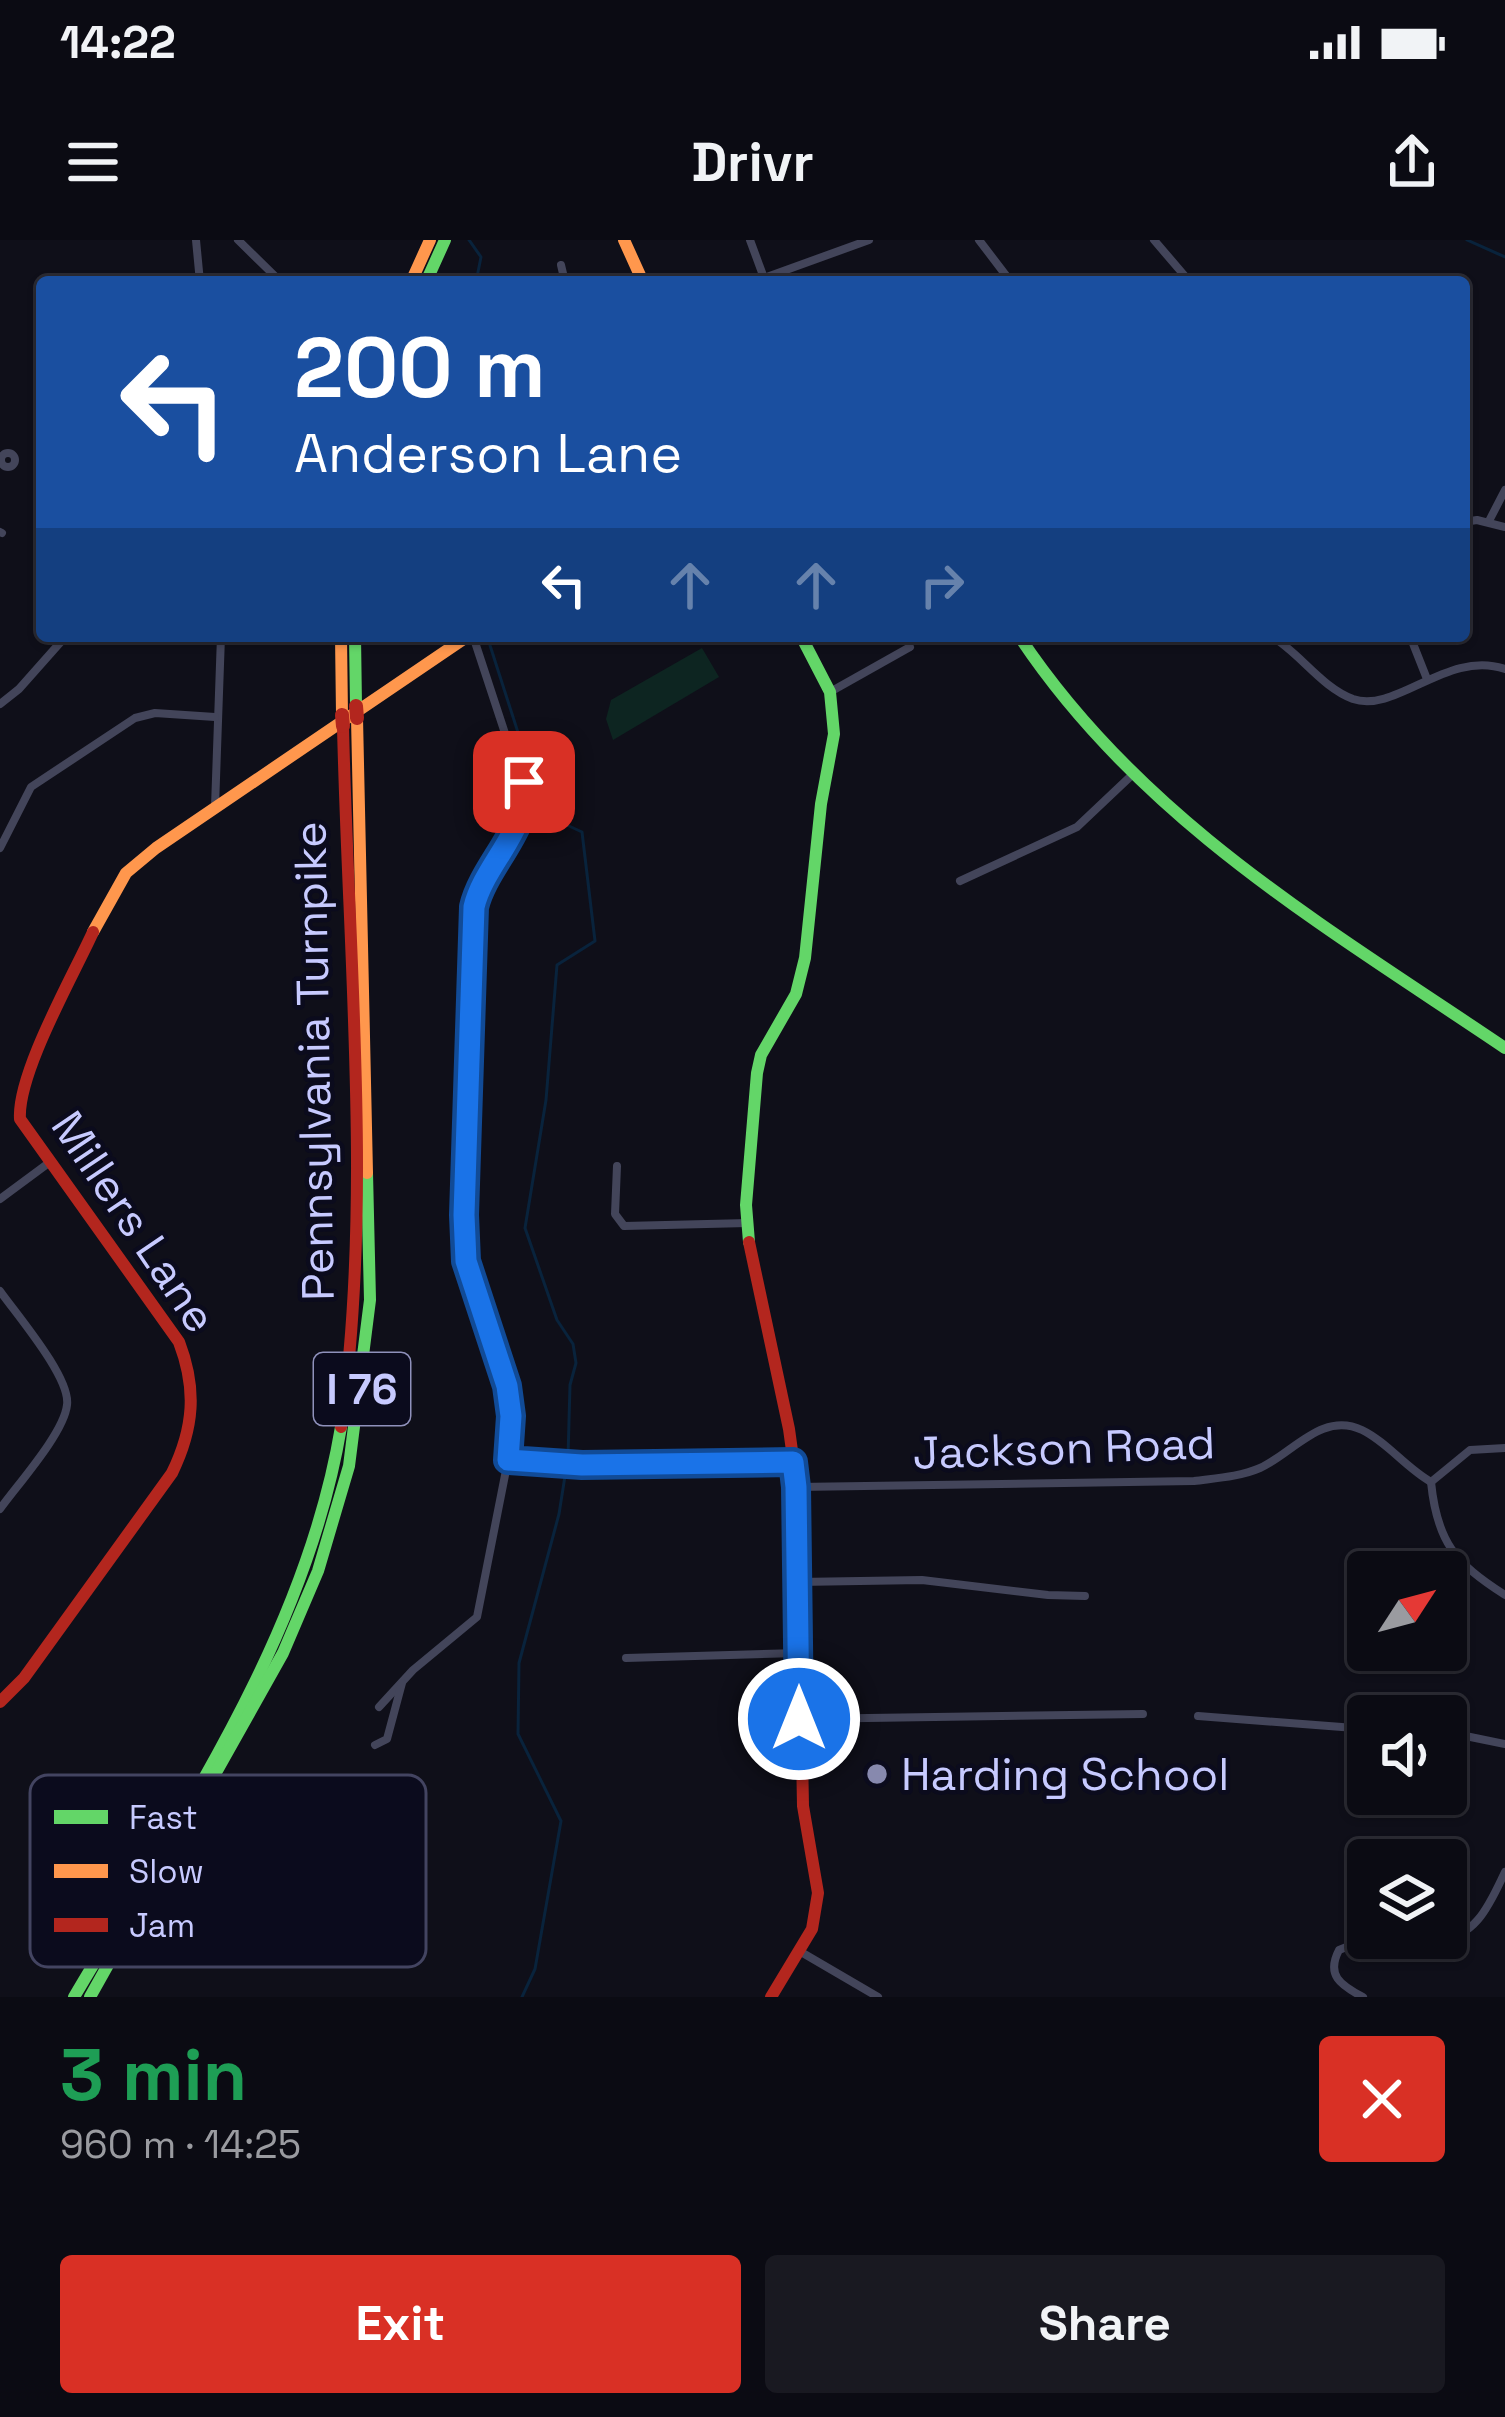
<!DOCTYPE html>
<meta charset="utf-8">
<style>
body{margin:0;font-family:"Space Grotesk",sans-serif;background:#191921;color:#f1f3f6;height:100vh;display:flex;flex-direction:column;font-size:45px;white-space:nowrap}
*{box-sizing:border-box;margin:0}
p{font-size:39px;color:#9a9ba0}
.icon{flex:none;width:66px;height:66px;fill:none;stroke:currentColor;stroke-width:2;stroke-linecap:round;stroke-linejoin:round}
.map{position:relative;height:1757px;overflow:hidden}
.side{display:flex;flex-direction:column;background:#0b0b13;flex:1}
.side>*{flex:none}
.guide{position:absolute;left:36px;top:36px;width:1434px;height:366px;border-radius:12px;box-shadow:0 3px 9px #0004,0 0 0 3px #2b2b33;background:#1a4fa0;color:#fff;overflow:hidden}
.needle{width:78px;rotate:54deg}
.tools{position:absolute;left:1347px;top:1311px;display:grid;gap:24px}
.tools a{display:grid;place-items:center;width:120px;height:120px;border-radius:12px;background:#0b0b13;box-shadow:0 3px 9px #0004,0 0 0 3px #2b2b33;font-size:60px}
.pin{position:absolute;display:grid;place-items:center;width:102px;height:102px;color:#fff;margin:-51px;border-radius:24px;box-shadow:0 6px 18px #0006}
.me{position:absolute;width:132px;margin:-66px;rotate:0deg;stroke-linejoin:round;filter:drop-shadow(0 0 9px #0008)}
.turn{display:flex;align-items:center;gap:42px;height:252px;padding:0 60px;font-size:54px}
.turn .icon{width:156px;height:156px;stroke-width:2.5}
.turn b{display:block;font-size:84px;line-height:102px}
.lanes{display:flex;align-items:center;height:114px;padding:0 60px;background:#0003;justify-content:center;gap:60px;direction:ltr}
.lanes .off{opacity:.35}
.round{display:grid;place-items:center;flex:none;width:126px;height:126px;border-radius:12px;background:#191921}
.headline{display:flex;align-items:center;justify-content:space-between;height:204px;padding:0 60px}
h1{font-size:72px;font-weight:600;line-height:90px;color:#1e9e55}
.action{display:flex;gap:24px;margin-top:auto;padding:24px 60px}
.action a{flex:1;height:138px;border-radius:12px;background:#d93025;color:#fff;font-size:48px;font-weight:600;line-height:138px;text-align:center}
.action a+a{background:#191921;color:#f1f3f6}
.status{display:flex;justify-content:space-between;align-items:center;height:84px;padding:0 60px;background:#0b0b13;direction:ltr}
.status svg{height:33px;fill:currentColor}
header{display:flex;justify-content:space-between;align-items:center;height:156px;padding:0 60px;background:#0b0b13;font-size:54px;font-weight:600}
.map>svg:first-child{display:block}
</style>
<div class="status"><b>14:22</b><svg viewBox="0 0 49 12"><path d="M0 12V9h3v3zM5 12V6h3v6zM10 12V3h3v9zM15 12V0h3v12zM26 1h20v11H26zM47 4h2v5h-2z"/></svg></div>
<header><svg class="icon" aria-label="menu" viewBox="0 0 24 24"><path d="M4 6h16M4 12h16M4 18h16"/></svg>Drivr<svg class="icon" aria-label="share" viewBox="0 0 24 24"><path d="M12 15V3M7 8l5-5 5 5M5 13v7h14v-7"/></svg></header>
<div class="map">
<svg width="1505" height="1757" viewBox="0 0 1505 1757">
<rect width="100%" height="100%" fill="#0f0f19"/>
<path fill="#0d2521" d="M702,408L719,437L613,500L606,479L611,460Z"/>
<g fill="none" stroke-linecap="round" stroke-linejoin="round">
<g stroke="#09233c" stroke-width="3">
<path d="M469,0L481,17L476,42"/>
<path d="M1467,0L1505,17"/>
<path d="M487,396L532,536L556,580L582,592L595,701L557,725L546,860L525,988L557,1080L573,1104L576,1123L570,1145L568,1217L559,1274L519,1423L518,1494L561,1581L535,1729L522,1757"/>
</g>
<g stroke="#43455a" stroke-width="8">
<path d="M196,0L200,42"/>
<path d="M238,0L281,42"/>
<path d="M750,0L764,38"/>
<path d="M979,0L1011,42"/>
<path d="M1154,0L1190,42"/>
<path d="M561,25L565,42"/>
<path d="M764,38L869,0"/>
<circle cx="8" cy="220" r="7"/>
<path d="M1489,281L1505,250"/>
<path d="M1464,282L1477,280L1505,287"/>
<path d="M0,292L2,293"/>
<path d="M693,396L694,398"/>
<path d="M1271,396C1300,413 1321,447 1353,459C1396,474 1448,409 1505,429"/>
<path d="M1410,396L1427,439"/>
<path d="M830,452L910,407"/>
<path d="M0,464L19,449L66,396"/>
<path d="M215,567L221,396"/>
<path d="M0,608L31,547L135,478L155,473L215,477"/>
<path d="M960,641L1077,587L1132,535"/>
<path d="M617,926L615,974L624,986L748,983"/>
<path d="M0,959L50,922"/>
<path d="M0,1051C17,1075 71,1138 67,1165C64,1193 18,1244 0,1269"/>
<path d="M508,1220L582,1225L793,1222"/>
<path d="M1431,1242C1437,1302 1455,1323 1505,1355"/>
<path d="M1431,1242L1470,1210L1505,1208"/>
<path d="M797,1247L1194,1241C1217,1238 1239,1237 1260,1228C1293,1213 1322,1171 1362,1190C1387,1202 1406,1228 1431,1242"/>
<path d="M798,1342L922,1340L1048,1355L1085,1356"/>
<path d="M626,1418L799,1413"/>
<path d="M379,1467L413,1430L477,1377L508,1220L511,1176L507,1146L466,1021L464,975L474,667C483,626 522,595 525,554L473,396"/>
<path d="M1198,1476L1368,1489"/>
<path d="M801,1479L1143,1474"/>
<path d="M1446,1492L1505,1504"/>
<path d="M375,1505L387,1499L402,1443"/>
<path d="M1438,1698C1476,1700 1491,1661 1505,1632"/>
<path d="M801,1712L878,1757"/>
<path d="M1363,1757C1340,1745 1326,1735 1339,1710L1369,1698"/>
</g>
<g stroke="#63d668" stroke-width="12">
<path d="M426,42L445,0"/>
<path d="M355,396L356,466"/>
<path d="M1019,396C1141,580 1326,687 1505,808"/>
<path d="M749,1002L746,965L757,833L761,815L796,754L805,718L821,564L834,494L830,452L801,396"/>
<path d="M74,1757C180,1577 306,1397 341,1187"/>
<path d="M90,1757L283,1413L318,1331L349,1226L370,1060L367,933"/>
</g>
<g stroke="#ff974d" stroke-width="12">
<path d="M624,0L643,42"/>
<path d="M411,42L430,0"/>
<path d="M341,396L342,475"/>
<path d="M357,478L367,933"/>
<path d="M93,692L126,633L156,608L468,396"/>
</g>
<g stroke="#b3261e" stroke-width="12">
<path d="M749,1002L789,1189L797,1247L803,1566L818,1653L812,1689L771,1757"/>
<path d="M341,1187C373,959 348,716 343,486"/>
<path d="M0,1462L24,1438L172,1233C194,1188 197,1149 179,1102L20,879C17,834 73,736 93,692"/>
</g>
<g stroke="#b3261e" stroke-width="14">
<path d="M356,466L357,478"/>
<path d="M342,475L343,486"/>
</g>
</g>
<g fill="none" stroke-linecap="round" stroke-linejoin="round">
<g stroke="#114b97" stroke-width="30">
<path id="route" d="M524,542C531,588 484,624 474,667L464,975L466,1021L507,1146L511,1176L508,1220L582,1225L793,1222L796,1247L799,1479"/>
</g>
<use href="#route" stroke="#1a73e8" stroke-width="21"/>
</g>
<circle fill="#8789ae" stroke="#0b0b1d" stroke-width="4.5" cx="877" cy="1534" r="12"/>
<g text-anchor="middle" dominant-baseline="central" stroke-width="9" stroke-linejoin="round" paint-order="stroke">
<rect fill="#0b0b1d" stroke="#8f91bb" stroke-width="3" x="314" y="1113" width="96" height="72" rx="9"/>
<g font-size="42" font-weight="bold" fill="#c7caff">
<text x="362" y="1149">I 76</text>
</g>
<g font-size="45" fill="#c7caff" stroke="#0b0b1d">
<text transform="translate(314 821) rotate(-91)">Pennsylvania Turnpike</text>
<text transform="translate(134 982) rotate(56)">Millers Lane</text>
<text transform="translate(1064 1208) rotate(-2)">Jackson Road</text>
</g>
<g font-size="45" fill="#c7caff" stroke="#0b0b1d" text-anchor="start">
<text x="901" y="1534">Harding School</text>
</g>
</g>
<rect x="30" y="1535" width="396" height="192" rx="18" fill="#0b0b1d" stroke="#434461" stroke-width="3"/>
<rect x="54" y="1570" width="54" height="14" fill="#63d668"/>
<rect x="54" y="1624" width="54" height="14" fill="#ff974d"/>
<rect x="54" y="1678" width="54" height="14" fill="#b3261e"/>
<g font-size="33" fill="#c7caff">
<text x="129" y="1589">Fast</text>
<text x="129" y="1643">Slow</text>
<text x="129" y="1697">Jam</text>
</g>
</svg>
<div class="tools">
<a><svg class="needle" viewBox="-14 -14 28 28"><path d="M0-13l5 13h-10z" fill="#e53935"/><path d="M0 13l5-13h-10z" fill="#9a9ba0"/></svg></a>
<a><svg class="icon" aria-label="sound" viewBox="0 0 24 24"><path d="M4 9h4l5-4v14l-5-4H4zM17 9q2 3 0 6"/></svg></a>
<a><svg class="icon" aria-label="layers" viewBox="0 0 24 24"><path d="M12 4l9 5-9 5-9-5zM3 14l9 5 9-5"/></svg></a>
</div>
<div class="pin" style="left:524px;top:542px;background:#d93025"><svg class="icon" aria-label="arrive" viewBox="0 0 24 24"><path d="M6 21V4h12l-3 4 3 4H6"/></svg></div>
<svg class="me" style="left:799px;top:1479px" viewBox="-20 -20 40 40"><circle r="17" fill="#1a73e8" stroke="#fff" stroke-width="3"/><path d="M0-11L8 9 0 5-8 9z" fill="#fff"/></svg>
<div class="guide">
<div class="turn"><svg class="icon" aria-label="left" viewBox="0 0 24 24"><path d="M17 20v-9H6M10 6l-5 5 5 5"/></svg><div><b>200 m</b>Anderson Lane</div></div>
<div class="lanes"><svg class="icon" aria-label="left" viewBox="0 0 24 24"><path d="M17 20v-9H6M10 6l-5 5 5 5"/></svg><svg class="icon off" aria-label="ahead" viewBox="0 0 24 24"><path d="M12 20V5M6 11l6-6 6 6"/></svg><svg class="icon off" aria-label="ahead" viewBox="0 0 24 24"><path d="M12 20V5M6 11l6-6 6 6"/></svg><svg class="icon off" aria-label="right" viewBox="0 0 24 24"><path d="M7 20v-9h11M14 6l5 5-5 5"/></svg></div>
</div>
</div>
<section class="side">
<div class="headline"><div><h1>3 min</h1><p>960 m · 14:25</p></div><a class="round" style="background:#d93025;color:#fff"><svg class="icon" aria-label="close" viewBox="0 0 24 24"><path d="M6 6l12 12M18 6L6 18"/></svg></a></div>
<div class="action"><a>Exit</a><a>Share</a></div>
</section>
